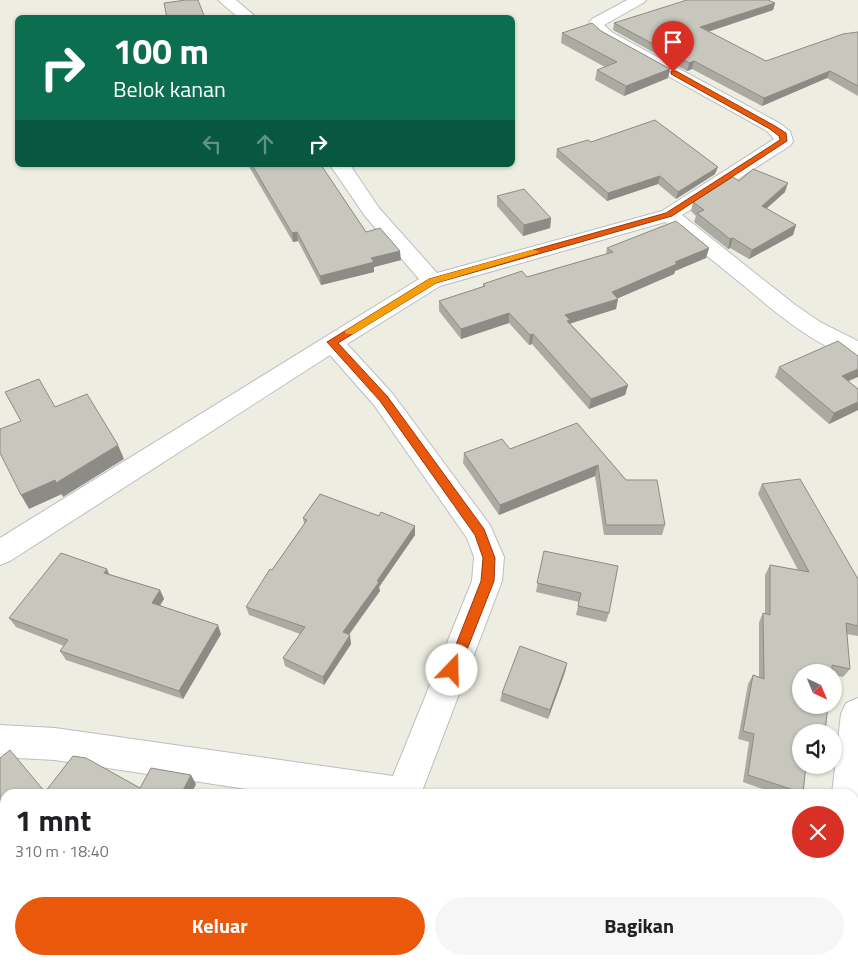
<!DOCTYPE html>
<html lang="id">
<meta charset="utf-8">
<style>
body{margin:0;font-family:"Titillium Web",sans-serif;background:#f6f6f6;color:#202124;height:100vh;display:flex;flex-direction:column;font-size:19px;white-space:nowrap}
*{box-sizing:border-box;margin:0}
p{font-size:16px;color:#757577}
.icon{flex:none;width:28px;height:28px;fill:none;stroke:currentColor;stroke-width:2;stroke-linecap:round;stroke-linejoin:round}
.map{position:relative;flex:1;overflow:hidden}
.panel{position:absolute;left:0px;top:789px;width:859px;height:176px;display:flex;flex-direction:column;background:#fff;border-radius:15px 15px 0 0;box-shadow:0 1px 4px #0004}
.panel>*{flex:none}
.hud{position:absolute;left:15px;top:15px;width:500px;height:152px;border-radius:8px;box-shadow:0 1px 4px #0004;background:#0b6e4f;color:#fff;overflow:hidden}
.needle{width:32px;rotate:136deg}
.controls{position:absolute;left:792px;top:664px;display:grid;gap:10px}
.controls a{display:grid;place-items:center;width:50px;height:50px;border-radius:50%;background:#fff;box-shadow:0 1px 4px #0004;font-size:25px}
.pin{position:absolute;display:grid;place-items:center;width:42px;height:42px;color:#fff;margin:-51px -21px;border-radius:50% 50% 50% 0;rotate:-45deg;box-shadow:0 0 5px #0007}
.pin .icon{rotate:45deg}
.me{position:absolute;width:55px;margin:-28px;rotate:21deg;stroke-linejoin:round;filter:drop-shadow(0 0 4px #0008)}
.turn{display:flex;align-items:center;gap:18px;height:105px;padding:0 15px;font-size:22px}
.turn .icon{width:65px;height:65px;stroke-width:2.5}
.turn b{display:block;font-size:35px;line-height:42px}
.lanes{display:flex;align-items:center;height:48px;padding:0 15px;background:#0003;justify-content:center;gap:25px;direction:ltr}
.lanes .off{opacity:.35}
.round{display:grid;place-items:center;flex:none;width:52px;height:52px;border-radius:26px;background:#f6f6f6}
.head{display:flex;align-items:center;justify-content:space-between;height:85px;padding:0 15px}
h1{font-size:30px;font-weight:700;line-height:38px}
.button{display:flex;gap:10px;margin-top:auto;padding:10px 15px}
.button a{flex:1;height:58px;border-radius:30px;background:#ea580c;color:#fff;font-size:20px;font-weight:700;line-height:58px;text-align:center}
.button a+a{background:#f6f6f6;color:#202124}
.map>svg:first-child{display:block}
</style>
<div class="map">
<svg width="858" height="964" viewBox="0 0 858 964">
<rect width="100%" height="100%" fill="#edede1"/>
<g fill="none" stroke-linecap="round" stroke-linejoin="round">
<g stroke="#bcbdc3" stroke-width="2">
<g id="minor">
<path d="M218,0H236L257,18H239Z"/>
<path d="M627,0H646L643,3L604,25L613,33L779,123L790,131L793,141L791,145L682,215L794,304L820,322L858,341V359C817,348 775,312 743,285C717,264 691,243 665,222L440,286L347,344L392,393L490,525L504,557L502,581L421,794H279L55,760L0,757V725L55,728L393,776L472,581L474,557L467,538L374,405L330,355L10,561L0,565V538L419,279L365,216L330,165H350L379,208L437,273L662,211L774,139L767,131L601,39L587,26L592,19Z"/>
<path d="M858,698V808L854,810V794H832L841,714L846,703Z"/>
<rect x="854" y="856" width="4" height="38"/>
<path d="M854,945L858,951V964H822V960H854Z"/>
<rect x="646" y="960" width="40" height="4"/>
</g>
</g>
<use href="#minor" fill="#fff" fill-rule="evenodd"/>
</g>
<g fill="#acaba3">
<path d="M775,3L773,10L708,32L766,61L858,32V96L827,78L762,106L692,69L687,71L613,30L614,23Z"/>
<path d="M562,33L670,69L668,78L624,96L595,80L597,70L605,67L561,43Z"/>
<path d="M591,142L715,174L676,199L658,184L607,201L556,157L557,149Z"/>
<path d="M248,165H321L366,232L401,260L374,267V272L321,285L298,241L293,242Z"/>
<path d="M739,181L785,192L766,209L796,225L793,235L749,259L730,248L728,249L694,222L696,216L691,211L693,202Z"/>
<path d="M497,196L551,218L550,228L523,236L497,206Z"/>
<path d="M607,248H709L706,258L675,271L674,274L618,298L616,309L570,323L628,385L625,395L589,409L532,344L529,345L509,323L461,339L439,311V301L483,287V284L527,277L606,254Z"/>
<path d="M779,367L848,381L858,389V410L829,424L775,377Z"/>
<path d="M577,423L665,525L662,535H604L595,476L499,515L463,463L464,453L510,449Z"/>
<path d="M762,484L858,579V636L847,634L850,669L843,677L834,675V672H801V732L803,793L802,794H777L743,782L749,742L738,739L748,684L753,675L759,677V622L763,613L765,614V575L770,565L798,570L758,494Z"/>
<path d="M303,518L415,535L379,587L380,591L349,635L351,644L324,685L285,666L283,658L300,634L249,615L246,607L304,524Z"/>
<path d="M544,551L609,613L606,622L576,615L579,602L536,592Z"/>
<path d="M109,574L160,590L164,599L160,605L221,634L183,699L66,660L60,651L64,646L16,627L9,618Z"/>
<path d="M567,663L565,672L548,719L500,701L502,693Z"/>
<path d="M0,758L45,792L140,788L196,784L191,794H5V860L0,857Z"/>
<path d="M191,960H228L226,964H201Z"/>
<path d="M707,960H767L802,964H708Z"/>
</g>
<g fill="#8c8b85">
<path d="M775,3L773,10L698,35L700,27Z"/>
<path d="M694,61L692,69L687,71L689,63Z"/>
<path d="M670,69L668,78L624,96L626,86Z"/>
<path d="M830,71L827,78L762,106L764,98Z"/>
<path d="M718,167L715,174L676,199L678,192Z"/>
<path d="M660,176L658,184L607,201L608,193Z"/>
<path d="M788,183L785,192L759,215L762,206Z"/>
<path d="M551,218L550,228L523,236L524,225Z"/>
<path d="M796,225L793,235L749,259L752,250Z"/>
<path d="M297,232L298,241L293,242L292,233Z"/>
<path d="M733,238L730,248L728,249L730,239Z"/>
<path d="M709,248L706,258L675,271L674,274L614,300L618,299L616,309L569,324L568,330L565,315L612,292L675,262Z"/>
<path d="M400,251L401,260L374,267V272L321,285L320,276L371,258Z"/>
<path d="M509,313V323L461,339V329Z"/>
<path d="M533,334L532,344L529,345L530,335Z"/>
<path d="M858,369V377L837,386L842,376Z"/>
<path d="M628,385L625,395L589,409L591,399Z"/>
<path d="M858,402V410L829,424L834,413Z"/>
<path d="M118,445L124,459L63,497L56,483Z"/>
<path d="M598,465L595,476L499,515L500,505Z"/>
<path d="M55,480L62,494L29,509L21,495Z"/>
<path d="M415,526V535L379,587L380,591L344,641L343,632L377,581Z"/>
<path d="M107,569L111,579L104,573Z"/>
<path d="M160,590L164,599L156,612L152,603Z"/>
<path d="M218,625L221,634L183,699L179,691Z"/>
<path d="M350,635L351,644L324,685L323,677Z"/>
<path d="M567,663L565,672L548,719L550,710Z"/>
<path d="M191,775L196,784L191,794H181Z"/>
<path d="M222,960H228L226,964H220Z"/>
</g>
<g fill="#c8c7be" stroke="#8c8b85">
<path d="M186,0H198L205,18H167L164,3Z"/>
<path d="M687,0H768L775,3L700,27L766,61L843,34L858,32V86L830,71L764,98L694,61L689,63L614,23Z"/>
<path d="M592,23L601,31L670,69L626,86L597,70L617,62L562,33Z"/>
<path d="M655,120L718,167L678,192L660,176L608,193L557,149L588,140L591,142Z"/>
<path d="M252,165H321L366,232L380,228L400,251L371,258L374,262L320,276L297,232L292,233Z"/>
<path d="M753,169L788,183L762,206L796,225L752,250L733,238L730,239L697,213L704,210L693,202L733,177L739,181Z"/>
<path d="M524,189L551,218L524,225L497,196Z"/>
<path d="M676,221L709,248L675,262L677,264L612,292L618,299L565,315L570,320L567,321L628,385L591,399L533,334L530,335L509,313L461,329L439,301L485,286L483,284L522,271L527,277L613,252L607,248Z"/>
<path d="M838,341L858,356V369L842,376L858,389V402L834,413L779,367Z"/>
<path d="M39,379L55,407L87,394L118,445L56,483L55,480L21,495L0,453V429L21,421L5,392Z"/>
<path d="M577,423L626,480H657L665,525H606L598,465L500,505L464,453L502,439L510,449Z"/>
<path d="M800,479L858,579V626L846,623L850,669L832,665V672H801V705H828L825,732H801V765H806L803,793L748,775L754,734L743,731L753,675L764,679L763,613L770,615V565L809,572L762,484Z"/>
<path d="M320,494L379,516L381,512L415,526L377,581L379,582L343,632L350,635L323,677L283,658L305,627L246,607L270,569L272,570L307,520L303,518Z"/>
<path d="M544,551L618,566L609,613L578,606L581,593L537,583Z"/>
<path d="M61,553L107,569L104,573L160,590L152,603L218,625L179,691L60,651L68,640L9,618Z"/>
<path d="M520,646L567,663L550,710L502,693Z"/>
<path d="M10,750L45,792L73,756L86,758L140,788L151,768L191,775L181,794H5V858L0,855V758Z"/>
<path d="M200,960H222L220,964H209Z"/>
<path d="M713,960H767L802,964H714Z"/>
</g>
<path fill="#ea580c" stroke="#983908" d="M671,71H676L775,126L786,133L787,141L672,216L436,283L338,343L387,396L484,529L495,558L494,581L459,670L457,674L452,676L448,674L446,670L481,581L483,558L475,535L380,401L327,342L429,279L666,213L780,140L779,136L770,129L671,74Z"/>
<path fill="#f59e0b" d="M532,250H535L540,252L436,283L353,334H346L345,331L429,279Z"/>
</svg>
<div class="controls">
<a><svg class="needle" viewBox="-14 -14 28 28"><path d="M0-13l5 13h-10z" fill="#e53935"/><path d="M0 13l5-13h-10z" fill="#757577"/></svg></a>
<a><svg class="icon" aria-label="sound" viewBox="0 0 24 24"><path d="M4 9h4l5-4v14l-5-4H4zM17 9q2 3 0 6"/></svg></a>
</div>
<div class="pin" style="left:673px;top:72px;background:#d93025"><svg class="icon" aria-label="arrive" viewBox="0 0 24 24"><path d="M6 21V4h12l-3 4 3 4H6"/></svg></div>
<svg class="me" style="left:452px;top:670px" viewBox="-20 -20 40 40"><circle r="19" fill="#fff"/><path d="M0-13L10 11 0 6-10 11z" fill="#ea580c"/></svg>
<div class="hud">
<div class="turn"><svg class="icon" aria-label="right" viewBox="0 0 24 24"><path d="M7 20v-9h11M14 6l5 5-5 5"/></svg><div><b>100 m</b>Belok kanan</div></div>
<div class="lanes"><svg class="icon off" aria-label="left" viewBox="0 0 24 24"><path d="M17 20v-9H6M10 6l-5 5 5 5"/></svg><svg class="icon off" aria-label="ahead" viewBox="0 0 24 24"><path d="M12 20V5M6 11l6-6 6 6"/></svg><svg class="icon" aria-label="right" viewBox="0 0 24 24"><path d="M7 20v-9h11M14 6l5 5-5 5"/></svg></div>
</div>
<section class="panel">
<div class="head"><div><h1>1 mnt</h1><p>310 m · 18:40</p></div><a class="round" style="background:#d93025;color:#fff"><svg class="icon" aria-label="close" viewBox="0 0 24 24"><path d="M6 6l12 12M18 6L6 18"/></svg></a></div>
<div class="button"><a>Keluar</a><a>Bagikan</a></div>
</section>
</div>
